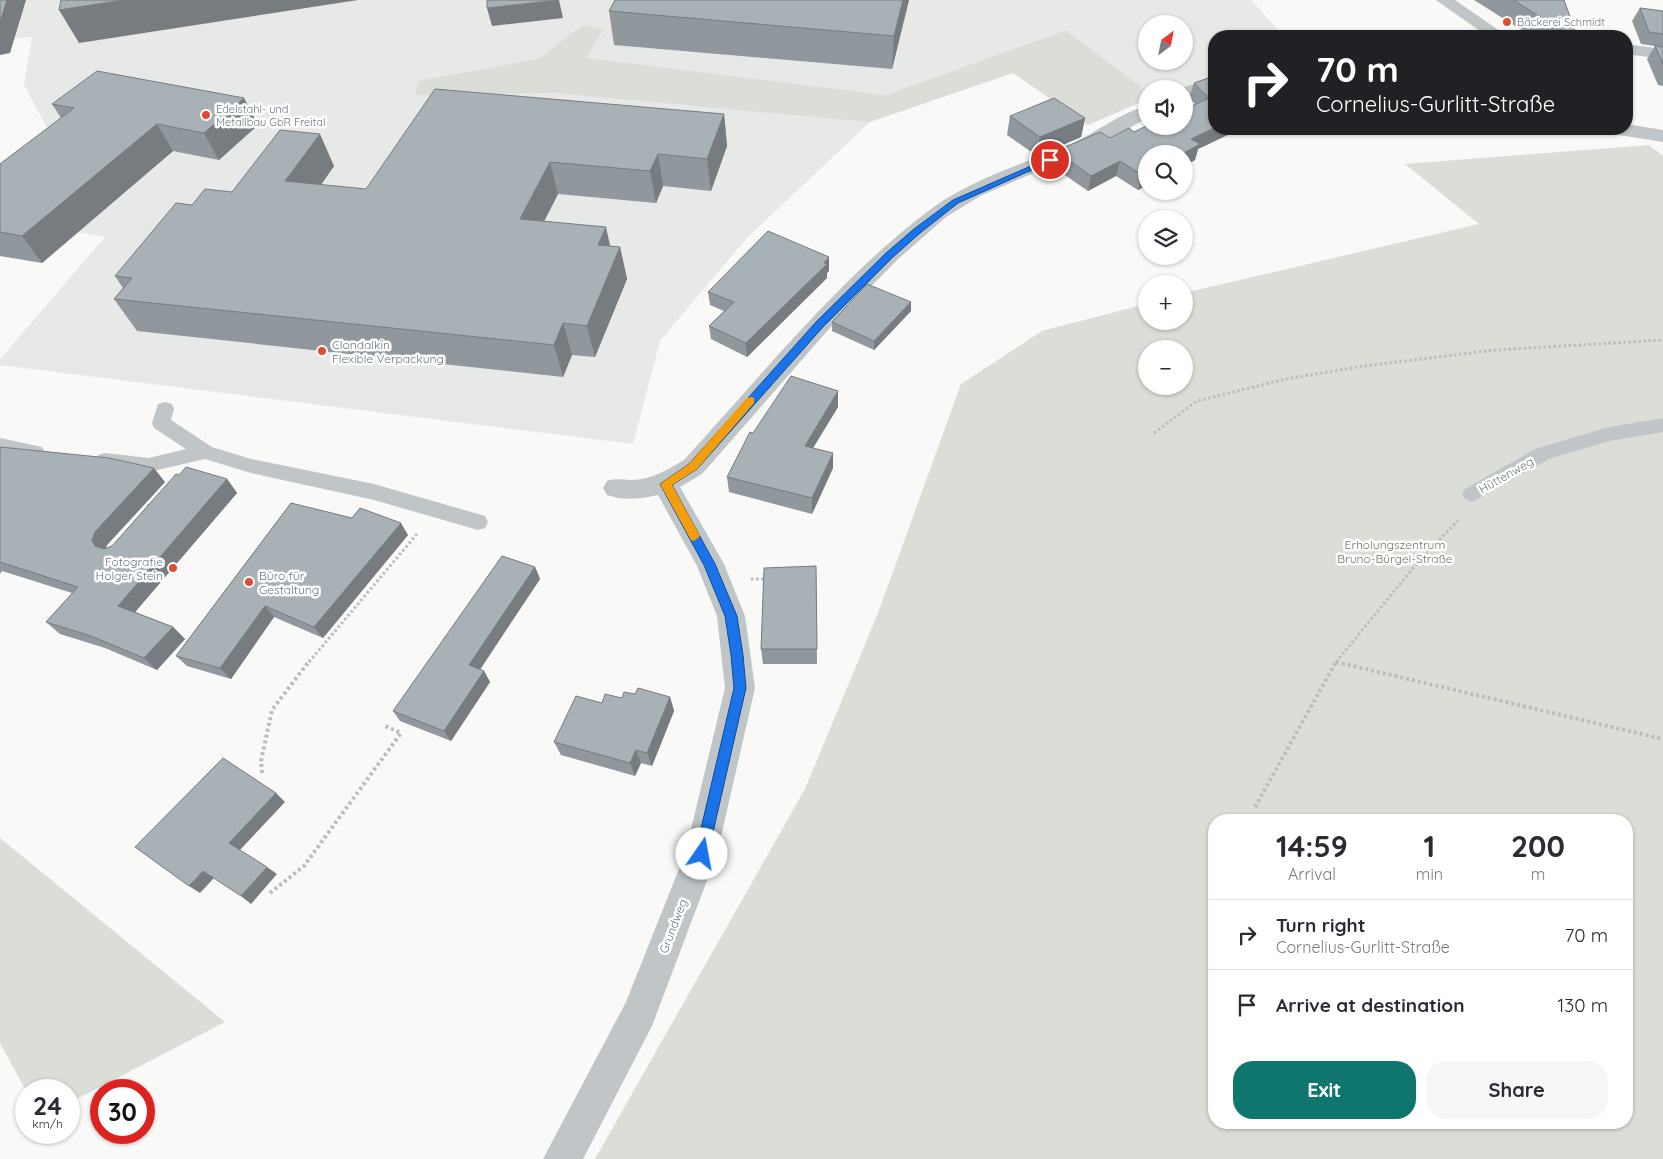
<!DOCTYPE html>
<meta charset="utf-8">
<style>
body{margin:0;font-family:Quicksand,sans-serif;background:#f7f7f7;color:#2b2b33;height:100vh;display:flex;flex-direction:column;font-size:19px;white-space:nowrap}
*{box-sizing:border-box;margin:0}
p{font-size:16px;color:#7c7c81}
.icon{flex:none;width:28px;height:28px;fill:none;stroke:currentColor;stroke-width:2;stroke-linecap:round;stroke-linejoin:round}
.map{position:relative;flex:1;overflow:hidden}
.drawer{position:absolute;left:1208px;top:814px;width:425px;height:315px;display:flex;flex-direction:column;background:#fff;border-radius:20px;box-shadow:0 1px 4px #0004}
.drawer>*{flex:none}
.hud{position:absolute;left:1208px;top:30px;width:425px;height:105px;border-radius:20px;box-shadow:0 1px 4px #0004;background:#202124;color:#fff;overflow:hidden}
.needle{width:32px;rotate:32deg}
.controls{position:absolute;left:1138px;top:15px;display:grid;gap:10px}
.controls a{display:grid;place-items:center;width:55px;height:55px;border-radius:50%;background:#fff;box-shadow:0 1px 4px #0004;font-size:25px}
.speed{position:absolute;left:15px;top:1079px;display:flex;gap:10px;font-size:25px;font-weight:700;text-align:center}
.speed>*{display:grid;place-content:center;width:65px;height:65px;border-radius:50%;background:#fff;box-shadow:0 1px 4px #0004;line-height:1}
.speed small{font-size:12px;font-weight:400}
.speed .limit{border:8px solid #d22;background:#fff;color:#111}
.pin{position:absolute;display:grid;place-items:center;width:42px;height:42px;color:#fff;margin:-21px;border:2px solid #fff;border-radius:50%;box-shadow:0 1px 5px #0007}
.me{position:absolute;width:55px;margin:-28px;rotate:12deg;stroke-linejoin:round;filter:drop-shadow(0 0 4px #0008)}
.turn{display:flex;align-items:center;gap:18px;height:105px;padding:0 25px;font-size:22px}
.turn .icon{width:65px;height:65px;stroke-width:2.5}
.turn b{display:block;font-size:35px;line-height:42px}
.eta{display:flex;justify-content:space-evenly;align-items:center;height:85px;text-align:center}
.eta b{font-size:30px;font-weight:700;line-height:35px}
.primary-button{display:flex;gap:10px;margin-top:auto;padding:10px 25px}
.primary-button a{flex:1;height:58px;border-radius:20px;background:#0f766e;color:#fff;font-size:20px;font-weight:700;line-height:58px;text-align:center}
.primary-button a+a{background:#f7f7f7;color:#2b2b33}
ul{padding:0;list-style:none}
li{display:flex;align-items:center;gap:15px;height:70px;padding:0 25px;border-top:1px solid #e1e1e2}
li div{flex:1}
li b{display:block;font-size:19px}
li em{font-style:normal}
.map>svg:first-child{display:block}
</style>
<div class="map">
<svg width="1663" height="1159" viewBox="0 0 1663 1159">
<rect width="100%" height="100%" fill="#f9f9f7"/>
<path fill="#e7e9e8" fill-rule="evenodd" d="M0,0H1251L1284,36H1214V80L1181,89L1146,90L1066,30L886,95L870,122L747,238L660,341L633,444L0,365V359L105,237L0,219V184L52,137L24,85L32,37L0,40ZM1146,24H1184V61H1146Z"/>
<g fill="#daded6" fill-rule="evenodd">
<path d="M583,25L604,29L586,58L886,95L1066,30L1146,90V100L1088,125L1013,73L870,122L555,93L416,95L418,81L538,59Z"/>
<path d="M1649,145L1663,156V1159H595L805,789L878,613L961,384L1042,331L1146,304V321H1184V293L1479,224L1405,164ZM1146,349H1184V386H1146ZM1214,820H1626V1122H1214Z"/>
<path d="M0,838L225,1022L69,1103V1090L26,1091L0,1043Z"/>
</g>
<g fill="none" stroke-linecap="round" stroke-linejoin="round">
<g stroke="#bbbec0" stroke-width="3" stroke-dasharray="2.5 2.5" stroke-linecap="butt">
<path d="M1154,433L1197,401L1286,379L1364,366L1495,350L1663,340"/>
<path d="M148,509H146L150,503"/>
<path d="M751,579H768"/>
<path d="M309,662L417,534"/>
<path d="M1336,662L1414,567L1460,518"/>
</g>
<g stroke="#bbbec0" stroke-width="4" stroke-dasharray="3 3" stroke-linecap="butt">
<path d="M1336,662L1663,739"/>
<path d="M262,773L261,761L272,710L310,660"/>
<path d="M1255,807L1337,660"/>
<path d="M270,893L304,866L401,733L383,725"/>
</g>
<g fill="#c0c5c8" fill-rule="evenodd">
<path d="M165,402L172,404L174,409L171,420L212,447L251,459L374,484L485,516L488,522L485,528L478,530L374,500L251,473L205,459L149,472L98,465L95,460L98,455L105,453L149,458L186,449L154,428L152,423L158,404Z"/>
<path d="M1663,418V432L1609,441L1549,459L1472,502L1465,499L1462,494L1465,489L1535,449L1609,427Z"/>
<path d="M0,438L42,447L45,452L42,457L35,459L0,452Z"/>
</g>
<g fill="#c0c5c8" fill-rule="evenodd">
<path d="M1436,0H1455L1507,36H1487Z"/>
<path d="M1626,44L1663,49V59L1626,54Z"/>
<path d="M1214,77V88L1184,98V89H1179Z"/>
<path d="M1146,106V119L1090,149L980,196L946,217L897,260L828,330L702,474L680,487L724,564L745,616L755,688L717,854L652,1026L583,1159H543L626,1002L685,854L725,688L717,616L697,566L658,495C640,499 625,501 607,495L603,488L607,481C616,478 622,480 631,480C651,480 667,470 684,460C760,377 841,276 931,209C973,178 1027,163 1075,142C1098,131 1121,113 1146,106Z"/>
<path d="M1626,124L1663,130V142L1619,135L1612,133L1609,129H1626Z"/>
</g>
</g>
<g fill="#90989d">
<path d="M909,0L892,69L614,45L609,11Z"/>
<path d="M1474,0H1564L1577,36H1531Z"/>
<path d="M1640,8L1663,11V86L1658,85L1647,59L1655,46L1641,44L1632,21Z"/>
<path d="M1214,76V129H1240L1198,149L1195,160L1138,190L1116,176L1088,191L1053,167L1056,151L1134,132L1195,104L1189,98L1194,83Z"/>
<path d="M52,104L258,125L219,160L173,151L42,263L0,256V164L61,118Z"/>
<path d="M724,114L727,146L711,191L663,186L656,203L558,194L544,221L610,246L620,247L627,279L595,357L572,355L563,377L137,331L114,299L123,288L115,276L192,205L232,192L334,166L321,185L366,189Z"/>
<path d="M1010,116L1085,118L1081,137L1037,156L1007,135Z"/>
<path d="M829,257V271L827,273V278L747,357L711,339L709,326L724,311L710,305L708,292Z"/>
<path d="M911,302V311L874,350L832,331V322Z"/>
<path d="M838,407L813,448L833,468L812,514L729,492L727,477L753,433Z"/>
<path d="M0,447L165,482L107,545L106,548L112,546L179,475L227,479L237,493L135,612L173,627L185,639L157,670L105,648L60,634L46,622L72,593L2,571L0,574Z"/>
<path d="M291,503L408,535L323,638L274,617L231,679L187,666L176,656Z"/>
<path d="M816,566L817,664H763L761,649Z"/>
<path d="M535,567L540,579L480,670L484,671L490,682L451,741L400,721L393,711Z"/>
<path d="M635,694L670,697L674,711L652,766L641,763L635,776L561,755L554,742L602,703Z"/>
</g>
<g fill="#767c7f">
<path d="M7,0H26L10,53L0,55V22Z"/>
<path d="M124,0H358L79,43L59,10Z"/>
<path d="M559,0L563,18L492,26L487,8Z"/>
<path d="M903,0H909L892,69L894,36Z"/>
<path d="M244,98L258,125L219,160L204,133Z"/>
<path d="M724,114L727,146L711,191L707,159Z"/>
<path d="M1085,118L1081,137L1037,156L1040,137Z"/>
<path d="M157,124L173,151L42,263L22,236Z"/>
<path d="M1214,129H1240L1198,149L1195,160L1184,166V154H1182L1191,139Z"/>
<path d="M320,134L334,166L301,213L285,181Z"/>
<path d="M658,154L663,186L656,203L650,171Z"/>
<path d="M1120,161L1116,176L1088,191L1091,176Z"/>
<path d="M550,162L558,194L529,251L520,219Z"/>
<path d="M1146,173V186L1138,190L1142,175Z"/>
<path d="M606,227L613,259L598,245Z"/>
<path d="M620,247L627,279L595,357L587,326Z"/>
<path d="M829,257V271L827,273V278L747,357L746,343Z"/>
<path d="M911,302V311L874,350V341Z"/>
<path d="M563,323L572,355L563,377L554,345Z"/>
<path d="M838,391V407L805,461V446Z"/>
<path d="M833,453V468L812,514V498Z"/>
<path d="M154,468L165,482L107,545L104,553L95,546L92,540L95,532Z"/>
<path d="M227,479L237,493L130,618L118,606Z"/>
<path d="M401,523L408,535L323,638L314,627Z"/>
<path d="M535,567L540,579L475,676L469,665Z"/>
<path d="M265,606L274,617L231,679L220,668Z"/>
<path d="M173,627L185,639L157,670L144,658Z"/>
<path d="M484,671L490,682L451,741L444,731Z"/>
<path d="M670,697L674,711L652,766L647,753Z"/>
<path d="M636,750L641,763L635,776L630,763Z"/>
<path d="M276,793L285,802L239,851L229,843Z"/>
<path d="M267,867L277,874L251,904L241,896Z"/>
<path d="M203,871L214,878L200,893L189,886Z"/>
</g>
<g fill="#a8b1b6" stroke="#767c7f">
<path d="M0,0H7L0,22Z"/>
<path d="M61,0H124L59,10Z"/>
<path d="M487,0H559L487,8Z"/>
<path d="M615,0H903L894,36L609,11Z"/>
<path d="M1513,0H1564L1577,36H1537L1567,33Z"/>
<path d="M1640,8L1663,11V34L1649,32Z"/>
<path d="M1655,46L1663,47V64Z"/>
<path d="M97,71L244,98L204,133L157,124L22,236L0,232V164L74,108L52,104Z"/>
<path d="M1214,76V128L1191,139L1200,144L1182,154H1146V173L1142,175L1120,161L1091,176L1056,151L1100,132L1110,138L1129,128L1134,132L1146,126H1184V110L1209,98L1194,83Z"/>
<path d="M435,89L724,114L707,159L658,154L650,171L550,162L520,219L606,227L598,245L620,247L587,326L563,323L554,345L114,299L132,278L115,276L176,203L192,205L205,189L232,192L280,130L320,134L285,181L366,189Z"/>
<path d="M1054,98L1085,118L1040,137L1010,116Z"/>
<path d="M768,231L829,257L824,263L827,264L746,343L709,326L734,302L708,292Z"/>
<path d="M867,284L911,302L874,341L832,322Z"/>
<path d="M791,376L838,391L805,446L833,453L812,498L727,477L750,432L753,433Z"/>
<path d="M0,447L109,458L154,468L95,532L92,540L95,546L104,549L112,546L176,474L179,475L186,467L227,479L118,606L173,627L144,658L91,636L46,622L78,587L0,562Z"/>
<path d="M291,503L352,518L360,508L401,523L314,627L265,606L220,668L176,656Z"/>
<path d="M502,556L535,567L469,665L484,671L444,731L393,711Z"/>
<path d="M816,566L817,649H761L764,568Z"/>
<path d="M638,688L670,697L647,753L636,750L630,763L554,742L576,696L602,703L605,694L622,698L624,692L635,694Z"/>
<path d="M223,758L276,793L229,843L267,867L241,896L203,871L189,886L135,847Z"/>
</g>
<path fill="#1a73e8" stroke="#114b97" d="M1047,159L1054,160L958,203L920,233L893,257L823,327L697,469L672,485L715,564L737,616L743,655L746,688L708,854L706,859L702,861L697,859L695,854L734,688L731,655L725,616L704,565L660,484L689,464L816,322L886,253L914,229L953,200Z"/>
<path fill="#f59e0b" d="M751,397L754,398V403L697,469L672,485L700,536L694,541L691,540L660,484L689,464L747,398Z"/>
<g fill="#db4f36" stroke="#fff" stroke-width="2">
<circle cx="1507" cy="22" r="5"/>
<circle cx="206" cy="115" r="5"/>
<circle cx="322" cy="351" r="5"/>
<circle cx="173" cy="568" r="5"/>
<circle cx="249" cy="582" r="5"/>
</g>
<g text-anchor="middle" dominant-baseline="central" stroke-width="5" stroke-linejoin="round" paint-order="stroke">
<g font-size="11" fill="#667780" stroke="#fff" text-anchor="start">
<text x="1517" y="22">Bäckerei Schmidt</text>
<text x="216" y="109">Edelstahl- und<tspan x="216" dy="13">Metallbau GbR Freital</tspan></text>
</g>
<g font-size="12" fill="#667780" stroke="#fff" text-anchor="start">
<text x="332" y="344">Clondalkin<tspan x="332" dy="14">Flexible Verpackung</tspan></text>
<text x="163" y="561" text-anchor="end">Fotografie<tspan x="163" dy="14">Holger Stein</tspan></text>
<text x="259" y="575">Büro für<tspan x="259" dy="14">Gestaltung</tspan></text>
</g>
<g font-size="12" fill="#667780" stroke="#fff">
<text transform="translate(1506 475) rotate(-30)">Hüttenweg</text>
<text transform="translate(673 926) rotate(-69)">Grundweg</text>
</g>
<g font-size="12" fill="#697964" stroke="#fff">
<text x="1395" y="544">Erholungszentrum<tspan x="1395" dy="14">Bruno-Bürgel-Straße</tspan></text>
</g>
</g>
</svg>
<div class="controls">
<a><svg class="needle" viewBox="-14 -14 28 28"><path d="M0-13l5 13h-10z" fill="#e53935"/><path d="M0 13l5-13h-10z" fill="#7c7c81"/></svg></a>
<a><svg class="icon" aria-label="sound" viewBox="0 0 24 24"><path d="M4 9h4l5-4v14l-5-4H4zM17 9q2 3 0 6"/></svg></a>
<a><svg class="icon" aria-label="search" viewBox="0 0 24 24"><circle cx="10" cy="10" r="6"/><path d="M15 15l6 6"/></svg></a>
<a><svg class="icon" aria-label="layers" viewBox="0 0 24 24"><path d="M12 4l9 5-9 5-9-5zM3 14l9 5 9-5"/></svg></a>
<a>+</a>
<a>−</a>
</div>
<div class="speed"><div>24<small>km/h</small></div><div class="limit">30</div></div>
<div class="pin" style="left:1050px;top:160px;background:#d93025"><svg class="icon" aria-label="arrive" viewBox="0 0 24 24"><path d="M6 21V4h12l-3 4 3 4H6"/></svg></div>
<svg class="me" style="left:702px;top:854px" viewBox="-20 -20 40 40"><circle r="19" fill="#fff"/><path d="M0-13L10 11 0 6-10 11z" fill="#1a73e8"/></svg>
<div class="hud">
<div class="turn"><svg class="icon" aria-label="right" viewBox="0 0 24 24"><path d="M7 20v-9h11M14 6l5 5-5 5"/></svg><div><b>70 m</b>Cornelius-Gurlitt-Straße</div></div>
</div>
<section class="drawer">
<div class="eta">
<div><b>14:59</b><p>Arrival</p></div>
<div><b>1</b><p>min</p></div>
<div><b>200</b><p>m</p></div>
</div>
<ul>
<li><svg class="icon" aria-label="right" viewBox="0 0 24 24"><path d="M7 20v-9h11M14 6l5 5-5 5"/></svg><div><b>Turn right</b><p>Cornelius-Gurlitt-Straße</p></div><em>70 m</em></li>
<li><svg class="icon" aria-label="arrive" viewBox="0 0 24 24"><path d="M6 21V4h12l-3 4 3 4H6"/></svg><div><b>Arrive at destination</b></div><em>130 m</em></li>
</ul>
<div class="primary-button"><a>Exit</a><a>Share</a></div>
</section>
</div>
